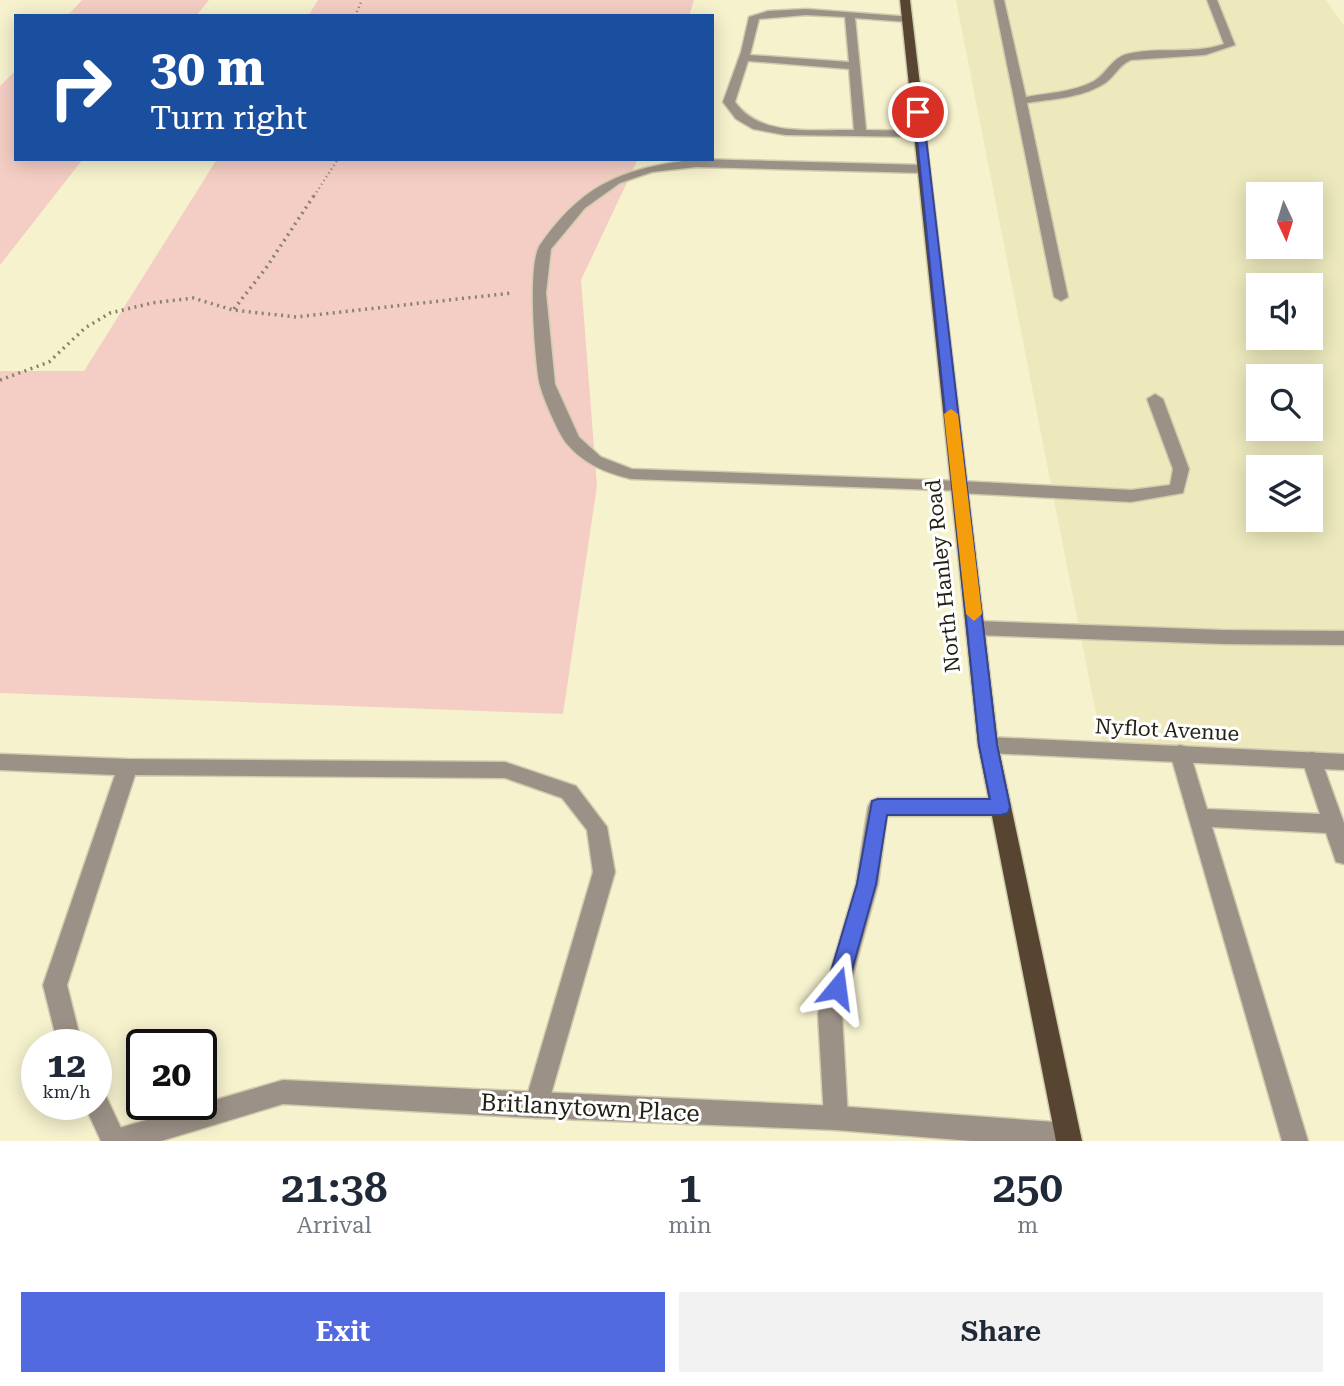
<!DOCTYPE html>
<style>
body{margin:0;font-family:"Roboto Serif",serif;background:#f2f2f3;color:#1f2937;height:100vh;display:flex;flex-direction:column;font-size:26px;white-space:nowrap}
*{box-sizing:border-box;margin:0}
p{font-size:23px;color:#747a83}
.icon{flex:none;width:38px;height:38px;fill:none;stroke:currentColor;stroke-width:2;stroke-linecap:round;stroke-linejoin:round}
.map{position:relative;height:1141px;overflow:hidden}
.panel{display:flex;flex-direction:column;background:#fff;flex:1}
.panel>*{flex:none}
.guide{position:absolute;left:14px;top:14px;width:700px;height:147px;border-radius:0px;box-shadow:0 4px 18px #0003;background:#1a4fa0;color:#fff;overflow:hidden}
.needle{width:46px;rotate:176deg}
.fabs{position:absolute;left:1246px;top:182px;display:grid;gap:14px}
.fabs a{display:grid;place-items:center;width:77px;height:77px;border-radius:0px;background:#fff;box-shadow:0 4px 18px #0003;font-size:35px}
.speed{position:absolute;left:21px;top:1029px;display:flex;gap:14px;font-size:35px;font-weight:700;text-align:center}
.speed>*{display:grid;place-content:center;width:91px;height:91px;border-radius:50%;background:#fff;box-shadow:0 4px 18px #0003;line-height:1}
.speed small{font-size:18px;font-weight:400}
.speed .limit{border:4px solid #111;border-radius:10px;background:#fff;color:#111}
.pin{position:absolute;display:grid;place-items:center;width:60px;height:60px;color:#fff;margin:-30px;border:4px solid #fff;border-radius:50%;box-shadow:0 2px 7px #0007}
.me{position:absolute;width:77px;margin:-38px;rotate:16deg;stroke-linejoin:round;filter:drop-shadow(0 0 5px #0008)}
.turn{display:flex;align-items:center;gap:24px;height:147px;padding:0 21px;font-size:32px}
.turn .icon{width:91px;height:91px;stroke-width:2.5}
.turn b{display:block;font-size:49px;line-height:60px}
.eta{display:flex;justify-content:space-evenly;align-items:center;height:119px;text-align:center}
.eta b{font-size:42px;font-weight:600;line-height:49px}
.cta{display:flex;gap:14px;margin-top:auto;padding:14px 21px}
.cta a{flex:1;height:80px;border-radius:0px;background:#516adf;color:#fff;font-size:28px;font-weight:600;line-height:80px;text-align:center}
.cta a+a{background:#f2f2f3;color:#1f2937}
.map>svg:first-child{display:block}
</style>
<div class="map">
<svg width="1344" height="1141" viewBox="0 0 1344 1141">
<rect width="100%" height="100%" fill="#f6f2ce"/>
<path fill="#ede9bd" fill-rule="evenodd" d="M956,0H1326L1344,26V762L1103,750ZM1258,194H1311V247H1258ZM1258,285H1311V338H1258ZM1258,376H1311V429H1258ZM1258,467H1311V520H1258Z"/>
<g fill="#f4cec4">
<path d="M82,0H209L196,16H67Z"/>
<path d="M318,0H694L689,16H308Z"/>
<path d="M16,70V159H83L0,265V86Z"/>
<path d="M217,159H638L581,280L597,486L563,714L0,693V371H84Z"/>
</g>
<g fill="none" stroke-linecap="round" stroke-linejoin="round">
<g stroke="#d0ccad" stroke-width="3">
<g id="lane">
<path d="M994,0H1004L1026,97C1048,93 1074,92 1094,81C1107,73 1112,58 1127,54C1159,46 1193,55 1224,44L1207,0H1217L1235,45L1205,55L1131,60C1118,65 1114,79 1102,85C1080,98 1052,99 1027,103L1068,297L1061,301L1054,297Z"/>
<path d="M806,9L912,17V21L908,22L855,18L866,130L920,131L926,135L924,137L785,135L753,129L736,119L723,102L741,52L749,17L768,11ZM806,15L845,17L849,62L750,55L759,19ZM748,61L849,69L854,130C813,129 761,138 735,102Z"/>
<path d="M1155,394L1163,399L1189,469L1183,493L1131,502L959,493L951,487L959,481L1131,490L1170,485L1173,469L1147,399Z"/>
<path d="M975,621L1222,630L1344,631V645L1222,644L975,635L969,633L966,628L969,623Z"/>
<path d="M1180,745L1187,747L1190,753L1207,809L1320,814L1302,760L1305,754L1312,752L1319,754L1344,823V864L1336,862L1326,833L1212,827L1308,1141H1282L1170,753L1173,747Z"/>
<path d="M0,754L128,759L505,762L576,786L607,827L615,872L545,1115L536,1118L527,1115L524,1106L593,872L587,830L562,798L505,778L135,775L67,985L82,1045H58L43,985L115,775L0,770Z"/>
<path d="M878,798H1001L1008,801L1011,807L1008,813L1001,816H887L878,884L842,1014L848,1118L845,1127L836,1130L827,1127L824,1118L818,1014L856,884L868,807L871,801Z"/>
<path d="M96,1091L105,1094L127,1141H101L84,1104H96Z"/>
</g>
</g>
<g stroke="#d0ccad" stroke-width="3">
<g id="street">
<path d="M696,159L924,165L930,169L924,173L696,167L652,172L620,183L585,208L551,249L546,293L555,384L579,437L601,457L632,469L959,481L967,487L965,491L631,479C606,473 584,464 567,444C559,435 541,394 539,381C535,357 527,264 540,245C584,182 623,169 696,159Z"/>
<path d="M988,737L1344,754V770L988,753L981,751L978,745L981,739Z"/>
<path d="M283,1080L836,1106L1068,1123L1077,1127L1081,1136L1078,1141H972L836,1130L536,1118L283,1104L161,1141H106L110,1132L119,1128Z"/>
</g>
</g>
<g stroke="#d0ccad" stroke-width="3">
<path id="primary" d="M900,0H910L998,745L1082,1141H1056L978,745Z"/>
</g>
<g stroke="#86836b" stroke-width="2.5" stroke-dasharray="1 3.5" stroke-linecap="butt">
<path d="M355,16L362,0"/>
<path d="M314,196L338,159"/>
</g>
<g stroke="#86836b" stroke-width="3.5" stroke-dasharray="2 4.5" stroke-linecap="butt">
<path d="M234,309L266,268L315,194"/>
<path d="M0,380L49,362L85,328L110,313L152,303L193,298L233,310L296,317L512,293"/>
</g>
<use href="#lane" fill="#9c9186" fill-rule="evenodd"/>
<use href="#street" fill="#9c9186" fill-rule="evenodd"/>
<use href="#primary" fill="#574531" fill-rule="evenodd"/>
</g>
<path fill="#516adf" stroke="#354591" stroke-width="2" d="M914,109L923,112L997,745L1010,807L1008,813L1001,815H887L876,884L847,988L844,995L837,998L829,995L826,988L857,884L872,801L878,799H990L979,745Z"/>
<path fill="#f59e0b" d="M951,409L958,414L982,614L974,621L966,614L944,414Z"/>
<g text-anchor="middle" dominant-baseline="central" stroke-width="6" stroke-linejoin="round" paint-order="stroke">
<g font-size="21" fill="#222114" stroke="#fff">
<text transform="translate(943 576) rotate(-96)">North Hanley Road</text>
<text transform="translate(1167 730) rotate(3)">Nyflot Avenue</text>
</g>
<g font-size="24" fill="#222114" stroke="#fff">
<text transform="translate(590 1108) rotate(3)">Britlanytown Place</text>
</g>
</g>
</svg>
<div class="fabs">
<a><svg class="needle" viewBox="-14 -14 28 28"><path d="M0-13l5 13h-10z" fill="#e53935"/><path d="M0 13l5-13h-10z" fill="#747a83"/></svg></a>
<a><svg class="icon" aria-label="sound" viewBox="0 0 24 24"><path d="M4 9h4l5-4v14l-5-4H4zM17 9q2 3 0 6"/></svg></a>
<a><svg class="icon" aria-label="search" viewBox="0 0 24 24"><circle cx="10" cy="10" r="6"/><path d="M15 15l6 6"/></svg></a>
<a><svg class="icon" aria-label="layers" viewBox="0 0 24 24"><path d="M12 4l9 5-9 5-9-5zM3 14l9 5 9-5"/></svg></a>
</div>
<div class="speed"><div>12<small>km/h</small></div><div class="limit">20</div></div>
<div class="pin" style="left:918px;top:112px;background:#d93025"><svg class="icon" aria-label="arrive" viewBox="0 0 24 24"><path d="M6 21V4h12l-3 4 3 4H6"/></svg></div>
<svg class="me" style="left:837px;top:988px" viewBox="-20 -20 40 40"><path d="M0-17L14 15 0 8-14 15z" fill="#516adf" stroke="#fff" stroke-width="4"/></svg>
<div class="guide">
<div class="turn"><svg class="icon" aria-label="right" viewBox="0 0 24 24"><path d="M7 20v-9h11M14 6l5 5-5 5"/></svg><div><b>30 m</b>Turn right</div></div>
</div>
</div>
<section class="panel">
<div class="eta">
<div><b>21:38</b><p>Arrival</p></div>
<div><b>1</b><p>min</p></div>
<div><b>250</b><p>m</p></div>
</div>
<div class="cta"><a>Exit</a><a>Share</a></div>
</section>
